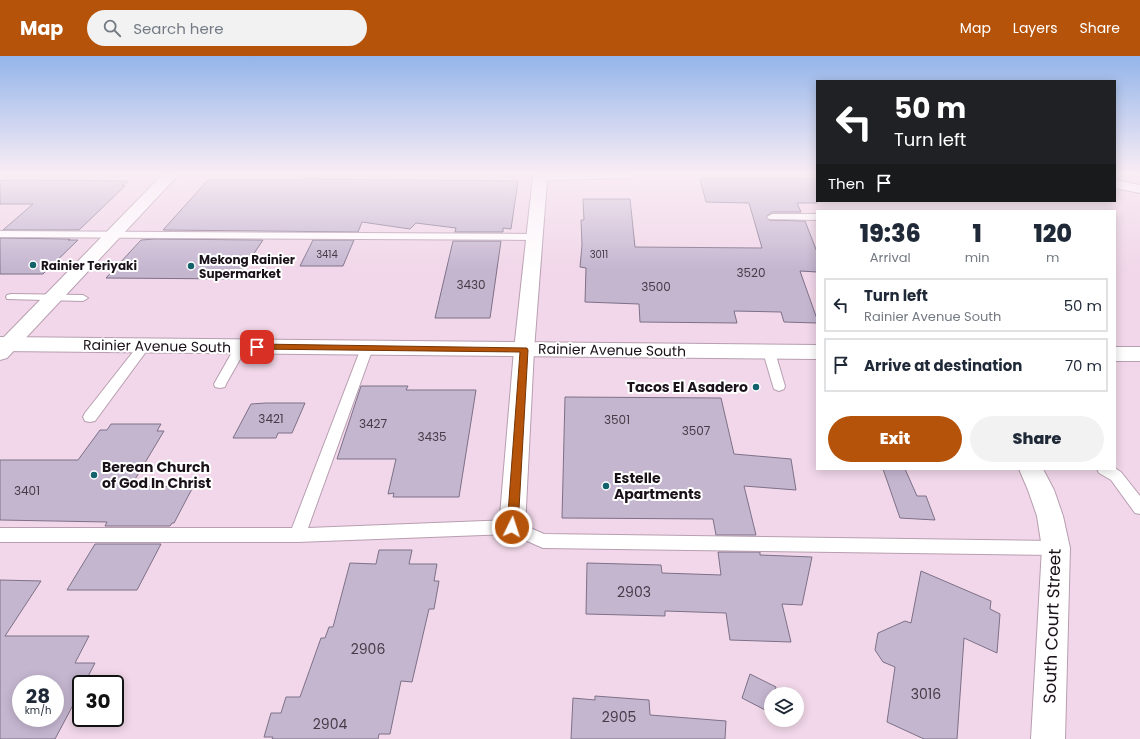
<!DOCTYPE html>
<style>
body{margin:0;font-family:Poppins,sans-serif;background:#f2f2f3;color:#1f2937;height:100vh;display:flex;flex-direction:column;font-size:15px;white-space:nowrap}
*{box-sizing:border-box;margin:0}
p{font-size:13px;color:#747a83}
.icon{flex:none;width:22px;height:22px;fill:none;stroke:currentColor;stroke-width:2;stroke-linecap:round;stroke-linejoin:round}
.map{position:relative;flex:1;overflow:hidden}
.drawer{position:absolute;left:816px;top:154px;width:300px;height:260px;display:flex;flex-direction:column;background:#fff;border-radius:0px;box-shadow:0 2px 10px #0003}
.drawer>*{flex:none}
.top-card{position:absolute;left:816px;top:24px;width:300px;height:122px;border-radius:0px;box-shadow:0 2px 10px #0003;background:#202124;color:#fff;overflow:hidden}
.controls{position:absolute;left:764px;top:631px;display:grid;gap:8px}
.controls a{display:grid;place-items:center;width:40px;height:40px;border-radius:50%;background:#fff;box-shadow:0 2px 10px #0003;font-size:20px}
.speed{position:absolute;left:12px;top:619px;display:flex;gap:8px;font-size:20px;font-weight:700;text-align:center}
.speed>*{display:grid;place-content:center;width:52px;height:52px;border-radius:50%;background:#fff;box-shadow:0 2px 10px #0003;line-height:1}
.speed small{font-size:10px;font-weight:400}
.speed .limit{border:2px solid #111;border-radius:6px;background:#fff;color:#111}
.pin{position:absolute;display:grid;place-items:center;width:34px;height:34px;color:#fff;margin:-17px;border-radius:8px;box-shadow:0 2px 6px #0006}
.me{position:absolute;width:44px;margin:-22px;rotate:4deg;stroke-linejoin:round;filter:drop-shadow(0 0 3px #0008)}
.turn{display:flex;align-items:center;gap:14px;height:84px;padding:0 12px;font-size:18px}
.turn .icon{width:52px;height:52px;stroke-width:2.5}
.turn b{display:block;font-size:28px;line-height:34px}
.then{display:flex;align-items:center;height:38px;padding:0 12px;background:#0003;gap:8px;font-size:15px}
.eta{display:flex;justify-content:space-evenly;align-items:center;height:68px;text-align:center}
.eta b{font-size:24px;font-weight:800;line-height:28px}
.action{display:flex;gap:8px;margin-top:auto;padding:8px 12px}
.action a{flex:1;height:46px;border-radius:24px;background:#b45309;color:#fff;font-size:16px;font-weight:800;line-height:46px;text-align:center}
.action a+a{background:#f2f2f3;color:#1f2937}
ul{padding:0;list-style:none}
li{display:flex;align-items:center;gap:12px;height:54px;margin:0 8px 6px;padding:0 4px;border:2px solid #e0e1e3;border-radius:0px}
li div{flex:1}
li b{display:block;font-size:15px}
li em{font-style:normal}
header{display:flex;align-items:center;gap:24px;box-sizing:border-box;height:56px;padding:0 20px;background:#b45309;color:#fff}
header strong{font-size:19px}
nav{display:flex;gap:22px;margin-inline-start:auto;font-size:14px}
.search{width:280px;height:36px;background:#f2f2f3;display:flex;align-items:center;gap:10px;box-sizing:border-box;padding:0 14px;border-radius:22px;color:#747a83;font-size:15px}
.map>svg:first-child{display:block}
</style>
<header>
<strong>Map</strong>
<div class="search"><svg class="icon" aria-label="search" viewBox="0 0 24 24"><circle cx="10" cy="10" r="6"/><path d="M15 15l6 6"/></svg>Search here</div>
<nav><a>Map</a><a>Layers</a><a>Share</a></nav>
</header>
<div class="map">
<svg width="1140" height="683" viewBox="0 0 1140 683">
<rect width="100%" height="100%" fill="#f1d7e9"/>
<g fill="#c5b6d0" stroke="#7d7087" fill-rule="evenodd">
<path d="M303,123L518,125L511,173L503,172V176H455L456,172L416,167L410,173L362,166L358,176L163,174L208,124H302Z"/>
<path d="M700,123H817V147H797L801,156H772L766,161L769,164L805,165L817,196V216L800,215L817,263V267L784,266L781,256L734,255L737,267L640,266L639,248L585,246L586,212L580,211L582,189L581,164H584L583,143H630L635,191L762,192L749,147L706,146Z"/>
<path d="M0,125L9,124L128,125L122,130H125L79,174H3L33,148H0Z"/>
<path d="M0,182L70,183L68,184H78L43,218H0Z"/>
<path d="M141,184L155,183L263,184L237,223L106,222Z"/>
<path d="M313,184H354L343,210H300Z"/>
<path d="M453,185H501L490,262H435Z"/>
<path d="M361,330H408L406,334H476L459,441H393L394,437L388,438L396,403H337Z"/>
<path d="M565,341L721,342L734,398L791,403L796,434L744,430L756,479H716L713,463L562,462Z"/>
<path d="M266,347H305L292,377H278L276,382H233L251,348Z"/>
<path d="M111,368H161L157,375H164L131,430L193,431L174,467H172L170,470H105L107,466L0,464V404H78L100,374H107Z"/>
<path d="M883,413H905L917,440H926L935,464L900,462Z"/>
<path d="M95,488H161L137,534H67Z"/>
<path d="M379,494H412L409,508H437L434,525H439L434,553H429L412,626L401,625L390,678H379L378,683H272L273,681H264L271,657H281L286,641H300L321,582H325L329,571H333L350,507L376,508Z"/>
<path d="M718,496H760V499L812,501L802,549L782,548L791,586L730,584L726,557L665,555V560L586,558L587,507L661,509L662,517L721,519Z"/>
<path d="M921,515L991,545L990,553L1000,558L997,597L964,582L957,683H924L887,666L895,611L883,606L875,594L878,577L905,565L911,567Z"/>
<path d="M0,524L41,525L5,580H89L75,607H95L84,628H81V634L55,683H0ZM21,628H55V662H21Z"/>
<path d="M750,618L776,631L774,638H771L769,656L742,642Z"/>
<path d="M595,640L649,644L650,659L726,665L725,683H571L573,642L595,644Z"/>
</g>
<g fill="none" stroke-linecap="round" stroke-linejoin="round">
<g stroke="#b79eb0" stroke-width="2">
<g id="service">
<path d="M772,158H817V164L769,163L767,161Z"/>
<path d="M0,175L534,178L539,181L534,184L0,181Z"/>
<path d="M11,238L83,239L88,242L83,245L7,243L6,241L7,239Z"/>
<path d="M144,286L148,287L150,290L148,293L95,365L90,366L85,365L83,361L85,357L140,287Z"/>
<path d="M241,287L245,288L247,291L226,328L225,331L220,332L215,331L214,328L235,291L237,288Z"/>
<path d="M367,288L371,289L373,292L308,472L512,464L544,478L1056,485L1062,487L1064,492L1062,497L1056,499L543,492L511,478L297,486H0V472H292L361,292L363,289Z"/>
<path d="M769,292L773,293L775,296L785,330L784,333L779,335L774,333L773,330L763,296L765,293Z"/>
<path d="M1115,412L1121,416L1140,440V458L1135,457L1111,424L1099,417L1097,413Z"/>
</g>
</g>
<g stroke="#b79eb0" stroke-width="2">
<g id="minor">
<path d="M164,117H180L7,302L0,304V285Z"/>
<path d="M531,117L638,118L636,121L631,122L547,124L534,294L525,471L521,479L512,482L503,479L499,471L514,294L533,120Z"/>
<path d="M1115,124L1140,129V137L1115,132Z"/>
<path d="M1019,413H1043L1054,434L1063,460L1070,492L1065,683H1031L1042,492L1037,460L1028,434Z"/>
</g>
</g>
<g stroke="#b79eb0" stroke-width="2">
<g id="primary">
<path d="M0,281L817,289V303L0,295Z"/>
<rect x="1115" y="291" width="25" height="14"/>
</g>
</g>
<use href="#service" fill="#fff" fill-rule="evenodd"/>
<use href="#minor" fill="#fff" fill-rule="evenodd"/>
<use href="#primary" fill="#fff" fill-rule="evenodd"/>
</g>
<linearGradient id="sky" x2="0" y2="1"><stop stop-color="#94b5ea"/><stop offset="0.55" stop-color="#f9edf5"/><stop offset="1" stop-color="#f9edf5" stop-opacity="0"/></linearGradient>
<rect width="1140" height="213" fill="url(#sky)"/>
<path fill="#b45309" stroke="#753606" d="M257,288L527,292L528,294L518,471L516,474L512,476L508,474L507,471L520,296L254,293L252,291Z"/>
<g fill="#13626b" stroke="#fff" stroke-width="1.5">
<circle cx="33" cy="209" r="4"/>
<circle cx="191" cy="210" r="4"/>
<circle cx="756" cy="331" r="4"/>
<circle cx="94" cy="419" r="4"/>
<circle cx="606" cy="430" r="4"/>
</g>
<g text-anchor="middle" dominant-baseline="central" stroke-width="4" stroke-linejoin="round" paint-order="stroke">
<g font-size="10" fill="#463b47">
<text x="327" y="198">3414</text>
<text x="599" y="198">3011</text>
</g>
<g font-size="12" font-weight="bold" fill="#1b1219" stroke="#fff" text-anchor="start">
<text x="199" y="203">Mekong Rainier<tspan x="199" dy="14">Supermarket</tspan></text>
<text x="41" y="209">Rainier Teriyaki</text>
</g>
<g font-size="12" fill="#463b47">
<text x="751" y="216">3520</text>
<text x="471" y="228">3430</text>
<text x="656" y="230">3500</text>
<text x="271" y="362">3421</text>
<text x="617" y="363">3501</text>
<text x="373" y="367">3427</text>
<text x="696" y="374">3507</text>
<text x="432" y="380">3435</text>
<text x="27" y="434">3401</text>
</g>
<g font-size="14" fill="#1b1219" stroke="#fff">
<text transform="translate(157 290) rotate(1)">Rainier Avenue South</text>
<text transform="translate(612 294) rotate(1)">Rainier Avenue South</text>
</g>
<g font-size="14" font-weight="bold" fill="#1b1219" stroke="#fff" text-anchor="start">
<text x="748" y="331" text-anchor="end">Tacos El Asadero</text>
<text x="102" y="411">Berean Church<tspan x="102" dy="16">of God In Christ</tspan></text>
<text x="614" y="422">Estelle<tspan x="614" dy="16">Apartments</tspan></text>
</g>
<g font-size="14" fill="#463b47">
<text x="634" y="536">2903</text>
<text x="368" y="593">2906</text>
<text x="926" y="638">3016</text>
<text x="619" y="661">2905</text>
<text x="330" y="668">2904</text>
</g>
<g font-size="17" fill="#1b1219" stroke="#fff">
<text transform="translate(1052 570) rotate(-88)">South Court Street</text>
</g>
</g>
</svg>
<div class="controls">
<a><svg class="icon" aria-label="layers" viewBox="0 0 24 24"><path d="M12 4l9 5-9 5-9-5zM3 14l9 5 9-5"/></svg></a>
</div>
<div class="speed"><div>28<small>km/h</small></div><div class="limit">30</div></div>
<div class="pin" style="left:257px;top:291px;background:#d93025"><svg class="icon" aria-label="arrive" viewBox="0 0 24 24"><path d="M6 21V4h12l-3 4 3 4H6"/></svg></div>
<svg class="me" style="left:512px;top:471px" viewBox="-20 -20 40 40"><circle r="17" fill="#b45309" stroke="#fff" stroke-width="3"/><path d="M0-11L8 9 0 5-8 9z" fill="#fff"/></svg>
<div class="top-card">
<div class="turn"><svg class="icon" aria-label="left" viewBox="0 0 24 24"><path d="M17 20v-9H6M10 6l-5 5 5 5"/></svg><div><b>50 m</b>Turn left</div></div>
<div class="then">Then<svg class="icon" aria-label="arrive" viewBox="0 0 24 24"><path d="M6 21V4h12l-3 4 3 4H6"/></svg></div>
</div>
<section class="drawer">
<div class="eta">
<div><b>19:36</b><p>Arrival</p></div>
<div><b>1</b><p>min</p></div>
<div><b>120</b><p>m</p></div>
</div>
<ul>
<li><svg class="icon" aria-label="left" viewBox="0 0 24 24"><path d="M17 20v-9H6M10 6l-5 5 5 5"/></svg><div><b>Turn left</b><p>Rainier Avenue South</p></div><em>50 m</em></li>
<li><svg class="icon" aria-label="arrive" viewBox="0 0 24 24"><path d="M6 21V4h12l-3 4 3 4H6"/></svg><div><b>Arrive at destination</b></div><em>70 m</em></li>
</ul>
<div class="action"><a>Exit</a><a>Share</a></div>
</section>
</div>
